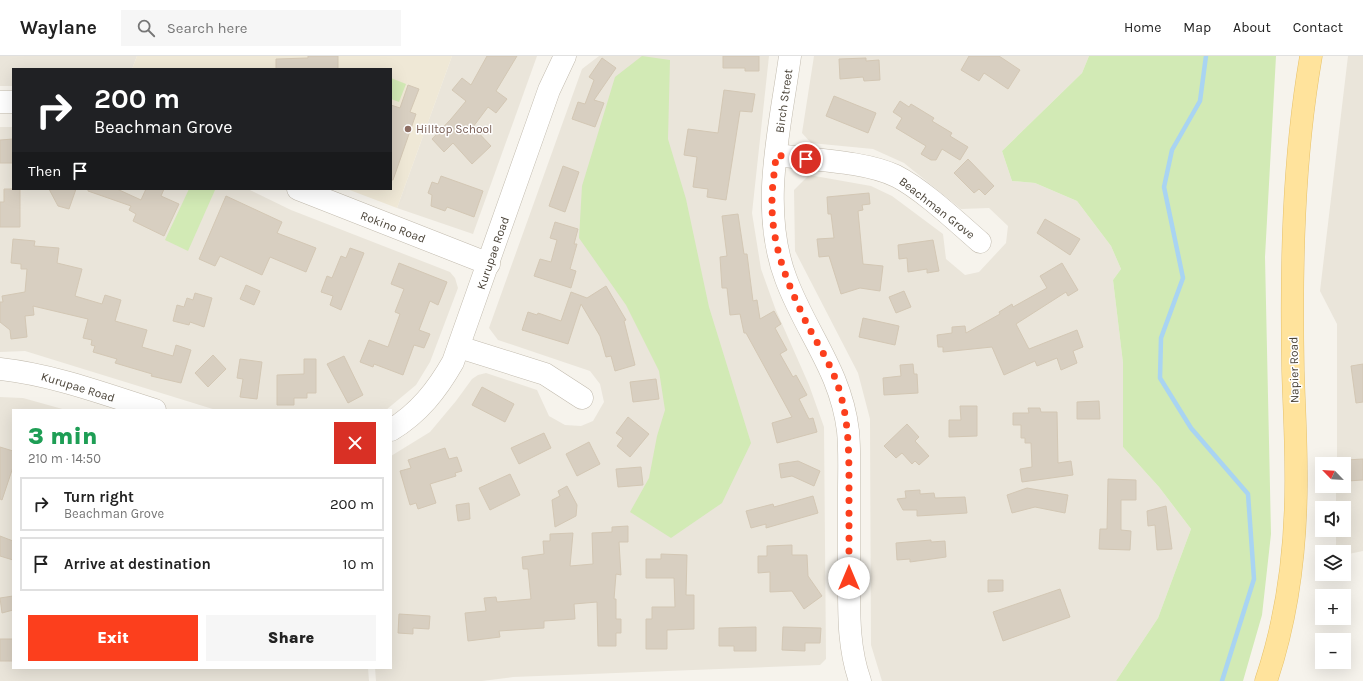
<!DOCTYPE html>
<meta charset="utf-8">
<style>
body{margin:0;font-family:Karla,sans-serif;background:#f6f6f6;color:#222;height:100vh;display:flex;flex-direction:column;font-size:15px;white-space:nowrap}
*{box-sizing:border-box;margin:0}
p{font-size:13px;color:#767676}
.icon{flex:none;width:22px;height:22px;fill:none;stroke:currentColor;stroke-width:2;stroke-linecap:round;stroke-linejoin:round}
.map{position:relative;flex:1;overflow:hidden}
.panel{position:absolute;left:12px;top:353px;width:380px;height:260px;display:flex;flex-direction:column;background:#fff;border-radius:0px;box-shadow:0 4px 16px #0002}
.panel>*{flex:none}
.hud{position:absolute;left:12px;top:12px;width:380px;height:122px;border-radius:0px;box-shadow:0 4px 16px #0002;background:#202124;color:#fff;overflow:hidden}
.needle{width:26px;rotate:295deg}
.fabs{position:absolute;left:1315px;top:401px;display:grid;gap:8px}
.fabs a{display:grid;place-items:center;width:36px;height:36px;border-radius:0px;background:#fff;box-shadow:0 4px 16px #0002;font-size:20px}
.pin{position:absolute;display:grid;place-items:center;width:34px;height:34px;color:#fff;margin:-17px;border:2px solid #fff;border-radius:50%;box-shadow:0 1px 4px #0007}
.me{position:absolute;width:44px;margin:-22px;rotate:0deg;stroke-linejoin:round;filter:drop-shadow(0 0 3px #0008)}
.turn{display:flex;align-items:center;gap:14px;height:84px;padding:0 16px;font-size:18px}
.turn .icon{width:52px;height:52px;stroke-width:2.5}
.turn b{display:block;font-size:28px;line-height:34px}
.then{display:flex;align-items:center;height:38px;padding:0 16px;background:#0003;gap:8px;font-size:15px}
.round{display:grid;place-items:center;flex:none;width:42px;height:42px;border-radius:0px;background:#f6f6f6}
.headline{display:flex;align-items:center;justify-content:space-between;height:68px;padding:0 16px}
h1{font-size:24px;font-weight:800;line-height:30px;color:#1e9e55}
.action{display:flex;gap:8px;margin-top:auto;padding:8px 16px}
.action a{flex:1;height:46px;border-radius:0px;background:#fc3f1d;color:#fff;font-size:16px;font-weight:800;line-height:46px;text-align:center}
.action a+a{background:#f6f6f6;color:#222}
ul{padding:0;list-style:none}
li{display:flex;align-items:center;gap:12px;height:54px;margin:0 8px 6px;padding:0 8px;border:2px solid #e0e0e0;border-radius:0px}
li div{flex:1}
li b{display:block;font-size:15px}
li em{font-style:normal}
header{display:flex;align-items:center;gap:24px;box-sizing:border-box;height:56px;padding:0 20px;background:#fff;border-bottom:1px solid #e0e0e0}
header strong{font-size:19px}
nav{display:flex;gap:22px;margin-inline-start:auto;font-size:14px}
.search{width:280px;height:36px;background:#f6f6f6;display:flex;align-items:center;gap:10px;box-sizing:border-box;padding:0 14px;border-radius:0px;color:#767676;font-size:15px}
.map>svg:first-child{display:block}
</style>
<header>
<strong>Waylane</strong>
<div class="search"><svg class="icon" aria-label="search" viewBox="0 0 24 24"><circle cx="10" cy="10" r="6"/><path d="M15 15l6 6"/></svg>Search here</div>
<nav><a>Home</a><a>Map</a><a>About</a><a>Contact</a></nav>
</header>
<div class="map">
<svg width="1363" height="625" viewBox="0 0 1363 625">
<rect width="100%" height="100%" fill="#f6f3ec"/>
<g fill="#eae5da">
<path d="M0,0H137L132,13H13V30H0Z"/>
<path d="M452,0H537L473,178L397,152Z"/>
<path d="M599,0H769L752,157L761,213L775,252L809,329L824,371L826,603L820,609L513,621L482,625H376L375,612H391V400L430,376L456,345L472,323L478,319L486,317L537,334L549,360L565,369L581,370L593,365L604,346L600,328L590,315L498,284L489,272L582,13Z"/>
<path d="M814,0H1089L1082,17L1002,95L1012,125L1035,127L1077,145L1111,190L1121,213L1113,224L1123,307V391L1159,431L1191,473L1158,562L1116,625H882L871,589L870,363L858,317L795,195L794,134L809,119L871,130L892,140L943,178L946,203L965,219L979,216L1006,187L1008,170L989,152L961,153L904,107L873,93L811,87L802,77Z"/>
<path d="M1348,0H1363V495L1344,499V496H1336V474H1344V452H1336V430H1344V408H1337V268L1320,235Z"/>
<path d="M0,71H13V133H248L291,154L450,216L455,222L458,232L430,306L416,329L386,354H216L25,295L0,296Z"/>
<path d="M0,341L23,342L66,354H13V612H368L369,625H0Z"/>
</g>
<path fill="#efe8d6" d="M137,0H452L397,152L347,133H391V13H132Z"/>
<g fill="#d2eab5">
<path d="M642,0L670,4L668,83L686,143L709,251L751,387L722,447L671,482L630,456L649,422L657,380L665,354L659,315L626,249L579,182L582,130L615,21Z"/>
<path d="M1089,0H1276L1265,201L1271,478L1262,559L1243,625H1116L1158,562L1191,473L1159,431L1123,391V307L1113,224L1121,213L1111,190L1077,145L1035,127L1012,125L1002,95L1082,17Z"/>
<path d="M391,22L406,28L399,46L391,43Z"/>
<path d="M189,133L215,134L188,195L165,184Z"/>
</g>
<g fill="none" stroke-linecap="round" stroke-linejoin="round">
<path stroke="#a9d4f2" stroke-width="4.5" d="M1206,0L1200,45L1172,94L1164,131L1183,222L1161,282L1160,322L1191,372L1248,438L1254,523L1222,625"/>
</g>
<g fill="#d8cfc1" stroke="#d3c7b4">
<path d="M308,0H338V13H276V3L308,2Z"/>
<path d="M487,0H517L496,35L507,43L496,57L488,51L473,71L491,90L472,108L453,87L444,96L432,83L451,63L466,45L452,34L462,22L471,29Z"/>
<path d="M723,0H759V15H745V12H723Z"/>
<path d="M969,0H999L1020,14L1008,33L984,17L979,25L961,14Z"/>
<path d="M602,2L616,12L594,44L604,47L595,71L572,63L578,46L585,48L594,24L589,21Z"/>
<path d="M866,2V5L879,4L880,24L864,25L863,21L840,23L839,3Z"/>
<path d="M408,29L419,33L410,56L416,58L393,124H391V49L400,52Z"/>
<path d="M724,34L755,38L752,56L740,55L726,144L707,141L708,133L693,131L697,101L684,99L688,73L718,77Z"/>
<path d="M834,40L876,57L868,77L826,60Z"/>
<path d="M900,45L909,51L911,48L934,62L932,65L952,77L950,80L968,91L960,104L942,93L936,104H931L921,98L926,90L896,72L902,62L893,56Z"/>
<path d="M13,83V107H0V84Z"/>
<path d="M968,103L994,130L985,139L979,133L974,137L954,117Z"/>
<path d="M563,110L579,116L565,156L549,150Z"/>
<path d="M441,120L483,135L474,161L447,151L445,155L431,150L432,139L428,137L432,126L438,128Z"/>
<path d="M4,133H20V171H0V146H4Z"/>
<path d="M49,133H76L69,153L58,150Z"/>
<path d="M88,133H117L141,144L146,133H164L161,140L179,148L164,180L133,165L136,158L129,154L131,150L88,135Z"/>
<path d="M869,137L870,148L862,149L863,154L858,155L863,208L883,210L880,235L860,232L841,238L829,200L819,201L817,183L834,182L831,158H828L827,141Z"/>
<path d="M226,140L282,166L277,177L316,192L306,216L270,201L262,219L220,200L215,210L199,203Z"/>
<path d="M738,158L744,198H747L753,245L757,244L760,263L774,255L781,268L775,272L787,294L780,298L793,321L796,319L807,339L799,343L809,363L813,362L817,376L777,387L772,367L792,361L746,277H744L740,258L730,259L727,232H722L720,201L727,200L722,160Z"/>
<path d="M1045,163L1080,183L1070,199L1037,177Z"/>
<path d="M555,166L578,173L574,188H577L570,213L576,215L571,232L534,220L540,203L551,206L557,184L550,182Z"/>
<path d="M13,183L35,185L34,190L59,192L57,207L82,213L75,240L102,248L105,239L121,244L115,265L147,274L142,291L173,300L176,289L191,294L181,327L151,320L152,318L115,307L117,303L93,296L95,290L91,289L92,284L83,282L88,263L33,250L34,259L25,260L27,281L11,283L10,274L0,266V246H3L2,240L25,236L27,213H21V208L11,207Z"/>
<path d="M933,184L939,215L927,217V213L908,216L907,202L899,203L898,189Z"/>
<path d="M350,192L364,197L341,254L330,249L333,240L321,236L327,220L332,222L341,200L346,202Z"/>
<path d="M399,207L447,226L438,249L430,245L419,274L430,278L424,292L414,289L403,319L374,308L373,311L360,306L369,284L388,291L400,258L395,256L404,233L391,228Z"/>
<path d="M1062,207L1078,234L1068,240L1066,236L1016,268L1029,293L1077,274L1083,291L1073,295L1077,307L1061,314L1057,302L1037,310L1035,305L1004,319L992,291L943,296V291H938L937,279L952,277V271L965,270L966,277L1000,258L999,256L1012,248L1013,251L1047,232L1040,220Z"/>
<path d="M246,229L260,235L254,249L240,243Z"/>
<path d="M606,230L626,264L624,265L635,309L615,315L611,300L606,301L600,280L581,248L568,288L522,274L528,256L537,259L538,257L561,265L571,236L587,242Z"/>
<path d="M904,235L911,251L896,257L889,241Z"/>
<path d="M195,237L212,242L204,271L190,266L189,269L173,265L177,249L184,251L187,242L193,244Z"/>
<path d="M863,262L899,270L895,289L859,281Z"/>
<path d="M213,299L226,313L208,331L195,317Z"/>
<path d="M344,300L363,339L348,347L327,308Z"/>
<path d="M240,303L262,306L257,343L240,341L243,323L237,322Z"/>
<path d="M304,303H316V337H307V342H294V349H277V319L304,318Z"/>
<path d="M913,308L914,318H917L918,337L884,339L883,322L901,320L900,309Z"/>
<path d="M1363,308V346L1356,347L1351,310Z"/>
<path d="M656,323L659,343L633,346L630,326Z"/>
<path d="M482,331L514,348L505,366L472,349Z"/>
<path d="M1099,345L1100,363H1077V346Z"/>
<path d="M960,350H977V380L949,381V364H961Z"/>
<path d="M1028,352H1040L1041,356H1057L1058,407L1071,405L1073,419L1022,426L1020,413L1032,411L1031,387H1025V382H1021V369H1013V357H1029Z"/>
<path d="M628,361L649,378L630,401L617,390L623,382L616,377Z"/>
<path d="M907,368L919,381L915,385L929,400L919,409L915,405L912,408L902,397L896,402L884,390Z"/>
<path d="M544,377L551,392L519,408L511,392Z"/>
<path d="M589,386L600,408L577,420L566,398Z"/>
<path d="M0,391L13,395V411L2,444L0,443Z"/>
<path d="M445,392L449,403L457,401L462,415L455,417L456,420L430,428L436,447L418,453L416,447L410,449L400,415L411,412L408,404Z"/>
<path d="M1363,403V424L1347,425L1346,404Z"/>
<path d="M798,405L820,415L814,430L792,420L781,422L779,408Z"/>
<path d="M641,411L643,429L618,431L616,413Z"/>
<path d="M510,418L520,439L490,454L479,432Z"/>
<path d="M1108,423L1136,424V444H1121V474L1131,475L1130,494L1099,493L1100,473H1107Z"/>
<path d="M567,430L577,449L576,460L555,471L552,444L560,440L558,435Z"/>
<path d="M1027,432L1068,439L1065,457L1035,451L1012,457L1007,439Z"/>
<path d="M920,434V438L934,437L935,442L965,441L967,457L917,460V454H903L897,443L906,442L905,435Z"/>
<path d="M813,440L818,457L766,472V468L751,472L746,455L773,448L774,451Z"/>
<path d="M469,447L470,463L458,465L456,449Z"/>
<path d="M1166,450L1172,493L1157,494L1155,469L1148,470L1147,455Z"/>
<path d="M628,470V486H619L621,519L616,518L614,543H616V563H621V577H616V590H598L597,546L574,548L575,563L544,565V572L499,575L500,581L468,585L465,557L486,555L484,542L496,541L497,546L531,543L528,513H523L522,501L544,498L543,485H550V478L573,477L570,510L593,508L592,477L612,476V471Z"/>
<path d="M0,480L13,485V504L0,500Z"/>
<path d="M931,484V486L945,485L946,501L910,506V503L897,504L896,487Z"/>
<path d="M792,489V499H807L808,520L822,540L804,553L792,535L770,536V516L758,517V500H767V490Z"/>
<path d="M661,498L687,499L686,539H694V573L667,574V593H646V563H652V551H675L674,522H646V503H661Z"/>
<path d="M988,524H1003V535L988,536Z"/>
<path d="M1060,533L1070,561L1003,585L993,556Z"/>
<path d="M13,540V554L2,557L0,542Z"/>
<path d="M399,558L430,560L429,573L413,572V578L398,577Z"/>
<path d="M756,571V595H734V590H719V572Z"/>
<path d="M783,571L821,572L820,587H805V595L782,594Z"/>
<rect x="0" y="583" width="13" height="22"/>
</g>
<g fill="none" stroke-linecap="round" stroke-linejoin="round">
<g stroke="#c2bbae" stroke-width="23">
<g id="minor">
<path d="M790,0C780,73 759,152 786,223C806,277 841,315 848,375C850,395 849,416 849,436C849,467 849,498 849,530C849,562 849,594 860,625"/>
<path d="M0,46H13"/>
<path d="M777,99C812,104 864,105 896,120C922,133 957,166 980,186"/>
<path d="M298,133L489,208"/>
<path d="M459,291L545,318L582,342"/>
<path d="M0,313C54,319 104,338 155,354"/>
<path d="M391,374C419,357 437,334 453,306L549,34L565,0"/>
</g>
</g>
<g stroke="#e6c16a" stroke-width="23">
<path id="major" d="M1266,625C1289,557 1297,484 1296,413C1296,381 1294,348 1293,315C1291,210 1293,104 1311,0"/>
</g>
<use href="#minor" stroke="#fff" stroke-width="22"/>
<use href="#major" stroke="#ffe39c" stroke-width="22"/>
</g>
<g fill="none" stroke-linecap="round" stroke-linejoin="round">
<path stroke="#fc3f1d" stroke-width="7" stroke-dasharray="0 12.6" d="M806,103L776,99C775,114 772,129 772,144C771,189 788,229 807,268C818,289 832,310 839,333C849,365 849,398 849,432C849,462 849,492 849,522"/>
</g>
<circle fill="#8d6e63" stroke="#fff" stroke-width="1.5" cx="408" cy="73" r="4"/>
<g text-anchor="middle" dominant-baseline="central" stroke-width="3" stroke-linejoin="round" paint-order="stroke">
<g font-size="12" fill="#4b4439" stroke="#fff">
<text transform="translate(784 45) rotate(-82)">Birch Street</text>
<text transform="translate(937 152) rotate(38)">Beachman Grove</text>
<text transform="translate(393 171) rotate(21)">Rokino Road</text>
<text transform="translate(493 197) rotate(-71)">Kurupae Road</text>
<text transform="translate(1294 314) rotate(-91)">Napier Road</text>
<text transform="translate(78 331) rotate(17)">Kurupae Road</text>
</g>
<g font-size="12" fill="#785e54" stroke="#fff" text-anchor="start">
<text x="416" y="73">Hilltop School</text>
</g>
</g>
</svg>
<div class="fabs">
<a><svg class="needle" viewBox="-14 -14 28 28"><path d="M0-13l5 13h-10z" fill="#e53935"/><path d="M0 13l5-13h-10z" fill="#767676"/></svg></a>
<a><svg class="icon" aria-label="sound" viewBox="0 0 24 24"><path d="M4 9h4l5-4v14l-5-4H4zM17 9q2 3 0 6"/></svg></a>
<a><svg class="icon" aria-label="layers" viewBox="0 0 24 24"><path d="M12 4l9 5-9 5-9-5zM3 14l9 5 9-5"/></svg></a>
<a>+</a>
<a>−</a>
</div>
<div class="pin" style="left:806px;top:103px;background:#d93025"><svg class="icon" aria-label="arrive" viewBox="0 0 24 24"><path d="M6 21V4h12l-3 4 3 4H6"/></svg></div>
<svg class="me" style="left:849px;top:522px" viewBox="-20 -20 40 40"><circle r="19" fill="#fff"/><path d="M0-13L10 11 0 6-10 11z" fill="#fc3f1d"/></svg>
<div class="hud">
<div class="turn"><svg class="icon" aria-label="right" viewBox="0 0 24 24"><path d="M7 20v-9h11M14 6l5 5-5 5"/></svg><div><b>200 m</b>Beachman Grove</div></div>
<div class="then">Then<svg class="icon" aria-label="arrive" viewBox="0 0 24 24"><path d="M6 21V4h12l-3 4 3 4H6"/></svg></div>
</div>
<section class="panel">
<div class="headline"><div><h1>3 min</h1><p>210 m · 14:50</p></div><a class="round" style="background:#d93025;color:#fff"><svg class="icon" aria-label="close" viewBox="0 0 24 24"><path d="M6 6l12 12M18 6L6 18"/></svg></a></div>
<ul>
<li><svg class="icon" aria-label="right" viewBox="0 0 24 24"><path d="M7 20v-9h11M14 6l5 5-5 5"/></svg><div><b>Turn right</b><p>Beachman Grove</p></div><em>200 m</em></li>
<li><svg class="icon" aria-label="arrive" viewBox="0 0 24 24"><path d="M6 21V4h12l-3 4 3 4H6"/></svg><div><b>Arrive at destination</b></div><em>10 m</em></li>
</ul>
<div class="action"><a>Exit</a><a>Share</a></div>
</section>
</div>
